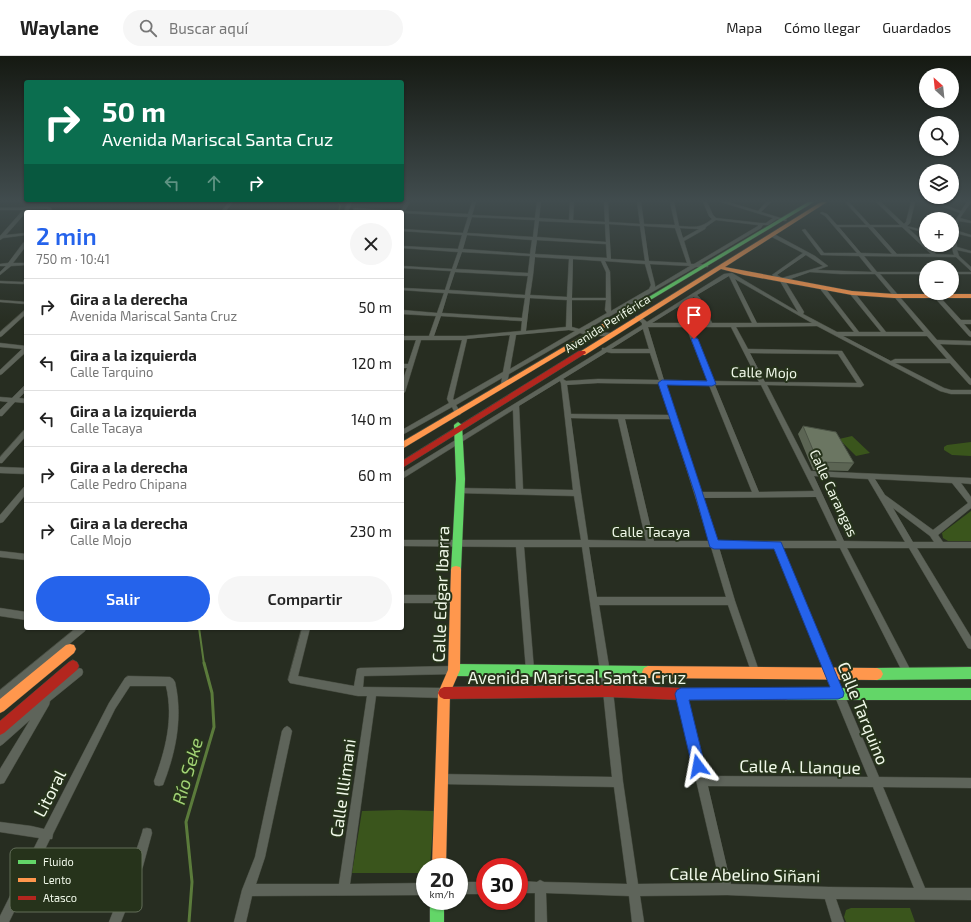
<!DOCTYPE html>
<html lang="es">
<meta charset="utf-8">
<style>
body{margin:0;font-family:"Exo 2",sans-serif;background:#f6f6f6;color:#222;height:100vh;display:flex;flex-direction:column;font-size:15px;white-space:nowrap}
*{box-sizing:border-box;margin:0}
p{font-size:13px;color:#767676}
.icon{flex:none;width:22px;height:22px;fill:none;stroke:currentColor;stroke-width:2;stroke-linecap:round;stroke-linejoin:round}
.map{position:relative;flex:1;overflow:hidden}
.drawer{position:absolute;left:24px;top:154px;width:380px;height:420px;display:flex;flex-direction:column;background:#fff;border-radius:4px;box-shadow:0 1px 3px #0004}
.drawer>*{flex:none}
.guide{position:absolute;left:24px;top:24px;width:380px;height:122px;border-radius:4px;box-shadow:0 1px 3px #0004;background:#0b6e4f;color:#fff;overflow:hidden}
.needle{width:26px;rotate:333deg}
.fabs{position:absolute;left:919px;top:12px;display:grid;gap:8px}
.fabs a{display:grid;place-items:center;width:40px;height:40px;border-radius:50%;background:#fff;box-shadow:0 1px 3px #0004;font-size:20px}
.speed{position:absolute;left:416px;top:802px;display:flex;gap:8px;font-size:20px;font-weight:700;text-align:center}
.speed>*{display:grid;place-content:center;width:52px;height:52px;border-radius:50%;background:#fff;box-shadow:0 1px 3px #0004;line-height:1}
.speed small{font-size:10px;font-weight:400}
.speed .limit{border:6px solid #d22;background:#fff;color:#111}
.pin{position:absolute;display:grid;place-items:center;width:34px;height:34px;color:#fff;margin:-41px -17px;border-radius:50% 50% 50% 0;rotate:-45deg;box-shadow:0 0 4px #0007}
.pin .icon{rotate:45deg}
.me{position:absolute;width:44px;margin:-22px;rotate:347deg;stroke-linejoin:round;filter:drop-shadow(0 0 3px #0008)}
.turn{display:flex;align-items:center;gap:14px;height:84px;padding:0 12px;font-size:18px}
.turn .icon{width:52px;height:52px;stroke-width:2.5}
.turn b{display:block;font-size:28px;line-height:34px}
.lanes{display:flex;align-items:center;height:38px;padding:0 12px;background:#0003;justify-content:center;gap:20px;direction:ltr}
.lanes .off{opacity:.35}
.round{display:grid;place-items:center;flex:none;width:42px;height:42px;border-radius:21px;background:#f6f6f6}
.overview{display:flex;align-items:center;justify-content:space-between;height:68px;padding:0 12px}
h1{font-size:24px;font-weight:600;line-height:30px;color:#2563eb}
.primary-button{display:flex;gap:8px;margin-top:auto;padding:8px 12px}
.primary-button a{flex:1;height:46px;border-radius:24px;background:#2563eb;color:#fff;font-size:16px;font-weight:600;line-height:46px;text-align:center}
.primary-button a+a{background:#f6f6f6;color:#222}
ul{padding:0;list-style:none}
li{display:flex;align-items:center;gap:12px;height:56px;padding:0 12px;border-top:1px solid #e0e0e0}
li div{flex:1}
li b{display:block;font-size:15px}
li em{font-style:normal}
header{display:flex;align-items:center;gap:24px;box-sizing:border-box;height:56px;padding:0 20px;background:#fff;border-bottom:1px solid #e0e0e0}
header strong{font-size:19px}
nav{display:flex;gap:22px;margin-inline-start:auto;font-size:14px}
.search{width:280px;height:36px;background:#f6f6f6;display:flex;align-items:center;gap:10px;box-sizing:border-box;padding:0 14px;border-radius:22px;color:#767676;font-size:15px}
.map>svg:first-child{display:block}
</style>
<header>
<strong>Waylane</strong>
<div class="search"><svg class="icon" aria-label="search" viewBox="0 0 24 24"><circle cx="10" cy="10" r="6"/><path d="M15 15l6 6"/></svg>Buscar aquí</div>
<nav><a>Mapa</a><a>Cómo llegar</a><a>Guardados</a></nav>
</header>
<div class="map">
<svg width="971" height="866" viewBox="0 0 971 866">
<rect width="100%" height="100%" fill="#272d21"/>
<g fill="#3a551c">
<path d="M852,380L870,397L856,400L839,383Z"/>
<path d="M971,386V400L952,399L944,394V391L947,389Z"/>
<path d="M971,455V485H948L943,482L942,477Z"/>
<path d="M399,754L434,755L430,811H425V817H352L362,755Z"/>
<path d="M851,852H910L915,866H846L844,861L846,854Z"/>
</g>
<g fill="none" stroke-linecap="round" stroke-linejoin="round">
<path stroke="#5b7b3b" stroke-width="1.5" d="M336,156L339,155L340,150L338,146"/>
<path stroke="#5b7b3b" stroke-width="2" d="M199,572L204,608"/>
<path stroke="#5b7b3b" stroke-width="3" d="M189,866L192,826L186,766L214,671L212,637L204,607"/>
<g stroke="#454a3f" stroke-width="1">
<g id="street">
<path d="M229,146H233L225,156H221Z"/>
<path d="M348,146H352L348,156H344Z"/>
<path d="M406,146H410L405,155L468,158L472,146H476L472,159L535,162L537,146H541L539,162L569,164L570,146H574L573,164L605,166L604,146H608L609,166L640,168L637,146H641L644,168L675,169L670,146H674L679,170C694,171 700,173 712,163L709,160L703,146H707L713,159L716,162L760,167H766L773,162L721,146H728L758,155L766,146H771L761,156L787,164L785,165L777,163L768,169H763L761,172L700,208L708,209V211H696L584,275L591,276L612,277L614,278V280H591L580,277L509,318L506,330H502L501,329L502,322L456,349L461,357L460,359H456L452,351L402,379V374L449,347L447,343L462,284H421L405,336L402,338V327L407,312H402V308H408L416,284H402V280H429L436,260L402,258V254L437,257L444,237L402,234V232L445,234L451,215L402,212V210L452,213L458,196L402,192V190L458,193L462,179L402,175V173L463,177L468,161L404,157L402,158V156H400ZM472,161L535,164L533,181L467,177ZM716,164L758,169V170L694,208H691L684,185L705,173L706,171ZM539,165L605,168L606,186L537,181ZM609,168L640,170L645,205L611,203ZM644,170L675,172L687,207L649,205ZM680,172L698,173H699L683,182ZM467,179L532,184L530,198L463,193ZM537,184L606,188L607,202L535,198ZM462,196L530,200L528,217L456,213ZM535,201L569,203L567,241L530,239L533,219ZM573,203L601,205L606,216V242H572ZM605,205L645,208L651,229L649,233L611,255L610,216ZM650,208L690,210L655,231V229ZM455,216L528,220L525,239L449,234ZM448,237L525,242L522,262L442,257ZM530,242L567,244L566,271L526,275ZM572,244H606L605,254L607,257L579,273L572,271ZM441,260L522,265L521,275L465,280H434ZM569,274L575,275L510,313L516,279ZM510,279L503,316L454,344L453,343L467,283Z"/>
<path d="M845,146H849L870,169H900L876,146H881L904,168L906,166L911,146H915L910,167L907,170L926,175V177L908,172L936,198L954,199C949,184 951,170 960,157L929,146H936L961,155L967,146H971L960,162L971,165V167L959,165L955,174L971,179V181L955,177L957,191L971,195V197L957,194L959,200L971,211V215L956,201L864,200L877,216H926V218H880L937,284L971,285V289L940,288L971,323V329L969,328L950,307H895L944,332L951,334H971V338H951L940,335L817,270L736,271L748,293L842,295L864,329L861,331L767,329L811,415L971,422V428L961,427L971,441V452L938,479L943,486H971V492H917L971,581V593L968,592L909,492H847L911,615L912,618L911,621L908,622L905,621L840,492H782L879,721L971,722V732L883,731L925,832H971V844L836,843L844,866H832L825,843L727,839L640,840L644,866H632L629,840L546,837L547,866H535V837H519V825L537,826L540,824L544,826L627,828L614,731L441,728L437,727L436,723L437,719L441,718L612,721L603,635L582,491H524L534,614L533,617L530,618L527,617L526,614L516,491L402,490V484H581L574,440L458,437L456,435L458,433L460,432L516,433L513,354L402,423V417L602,294V292H605L642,269V267L635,261L636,260H640L647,266L724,218L732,217L798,256L780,225L772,219L803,197L772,181V179H776L815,200L828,210L817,214L872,216L859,200L821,199L802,174L805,173L824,197H857L825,160L820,157L822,156L827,158L837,169H866ZM839,171H868L892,198L861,197ZM873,171H902L931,198H897ZM806,199L823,210L782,222L777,219ZM810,216L841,218H875L924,276H886L854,236H852L850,237V238L881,276H859L825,232H821V234L854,276H837L803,258L804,256L785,225ZM729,220L752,267H712L700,242L697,239ZM735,223L812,267H757ZM694,241L696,243L707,267H690L688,266L686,267H652ZM648,271H686L708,325L664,324ZM692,271H731L759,326L714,325ZM643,273L649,293H611ZM843,280H927L947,303H895L891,305ZM607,296L611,297H650L659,324L598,323L566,325L563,323ZM750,297L838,298L857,327L765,326ZM560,325L561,327L573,434L523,433L519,350ZM598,327L660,328L670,359L571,358L567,329ZM666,328L709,329L752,436H702ZM715,329H761L814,435L759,436ZM571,362L618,363L646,485L588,484L581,437ZM625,363H671L709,485H654ZM814,420L868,423L905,486L844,485ZM875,423L952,427L968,447L933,474L885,439ZM816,441L837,485H717L703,442ZM893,452L930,480L934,486H913ZM589,491H711L726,541H597ZM719,491L774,492L868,721L705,720L686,638L684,635L681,633L678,635L676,638L720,827L638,828L623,726L613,635L599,549H728L753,621L756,622L759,621L760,618L735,545ZM708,730L873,731L914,832L829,831L731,828Z"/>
<path d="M47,151L51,152L53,156H49L48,154L47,153L28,154L6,179L26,177V179L3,182L0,184V180L23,154H0V152Z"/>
<path d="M355,152L397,155L399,156H380L354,154L353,153Z"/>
<path d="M24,186H26V190L13,207H26V209L11,210L0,219V216L6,210H0V208L8,207Z"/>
<rect x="952" y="216" width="19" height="2"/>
<path d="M24,224H26V228H24L0,227V225L23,226Z"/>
<path d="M934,239H938L961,264H971V268H964L971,276V281L969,280L934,241Z"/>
<path d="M0,244L26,246V248L0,246Z"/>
<path d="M26,253V258L2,280L0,281V276Z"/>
<path d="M0,287L26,290V296L2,318L0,319V314L22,293L0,291Z"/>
<path d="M26,329V335L19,342L26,343V347L15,346L2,360H0V354L8,346L0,345V341L12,342L24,330Z"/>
<path d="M24,374H26V380L2,407H0V401Z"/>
<path d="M0,411L26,412V418L0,417Z"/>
<path d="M26,430V438L3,466L0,467V459L24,431Z"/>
<path d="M0,495L26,498V504L0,501Z"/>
<path d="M402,539H455L458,540L459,543L458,546L455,547H402Z"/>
<path d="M0,552L26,556V564L0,560Z"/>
<path d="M76,572H86L85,575L3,643L0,645V634Z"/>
<path d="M302,572H310L298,620L354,630L357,613L360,612L454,610L457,611L458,614L457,617L454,618L364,620L363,631L444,632L447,634L449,637L447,640L444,642L376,640L350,828L425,827V839L252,840L246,866H234L242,834L255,801L282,675L284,672L287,670L290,672L292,675L265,801L256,828H339L367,640H358L290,627L288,624Z"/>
<path d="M79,612L82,613L83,616L82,619L50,645L49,649L4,727L0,728V713L30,664L3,688L0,690V678L47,636Z"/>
<path d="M128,620L170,621L173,623L175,626C183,661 176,696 163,729L159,730L155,729L154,725C165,695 174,663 166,630H130L115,653L53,778L52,783H50L9,866H0V860L39,782L0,776V766L31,770L44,773L109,647L125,622Z"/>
<path d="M147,772L151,773L152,777L143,810L121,866H109L131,810L142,777L143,773Z"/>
<rect x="459" y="826" width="26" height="12"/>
</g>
</g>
<g stroke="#454a3f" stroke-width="1">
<g id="fast">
<path d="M808,146H814L642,249L637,248Z"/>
<path d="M458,366L462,369L465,423L461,514L460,517L456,518L452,517L451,514L456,423L454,369Z"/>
<path d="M454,608L648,610L652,612L654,616L652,620L648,622L454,620L450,618L448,614L450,610Z"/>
<path d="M971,611V623L877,624L873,622L871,618L873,614L877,612Z"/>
<path d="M786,632H971V644H786L782,642L780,638L782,634Z"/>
<rect x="430" y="845" width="14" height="21"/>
</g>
</g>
<g stroke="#454a3f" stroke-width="1">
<g id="slow">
<path d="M821,146H827L725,211L852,235L894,238H971V242H894L852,239L744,219L721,213L585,299H579L578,297Z"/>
<path d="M640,246L642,247V249L402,393V386Z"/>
<path d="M456,510L460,511L461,514L460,614L450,637L446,811H432L438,637L448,614L451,514L452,511Z"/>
<path d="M70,588L74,589L76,593L74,597L4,655L0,657V643L66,589Z"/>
<path d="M648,610L877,612L881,614L883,618L881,622L877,624L648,622L644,620L642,616L644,612Z"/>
</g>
</g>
<g stroke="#454a3f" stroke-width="1">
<g id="jam">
<path d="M579,295H585L586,297L402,412V405Z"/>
<path d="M73,604L77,606L79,610L77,614L4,677L0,679V665L69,606Z"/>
<path d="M608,629L681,632H786L790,634L792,638L790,642L786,644H681L608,641L444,643L440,641L438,637L440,633L444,631Z"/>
</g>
</g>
<use href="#street" fill="#5e645a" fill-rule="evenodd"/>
<use href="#fast" fill="#63d668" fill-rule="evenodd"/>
<use href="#slow" fill="#ff974d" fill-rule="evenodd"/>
<use href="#jam" fill="#b3261e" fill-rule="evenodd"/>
</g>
<path fill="#5c6554" d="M803,370L854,407L848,415L813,414L798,378Z"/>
<path fill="#6b7662" stroke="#4b5345" d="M803,370L836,376L854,407L818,406Z"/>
<linearGradient id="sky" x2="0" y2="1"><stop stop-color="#151912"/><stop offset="0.54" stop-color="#414c4e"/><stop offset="1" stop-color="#414c4e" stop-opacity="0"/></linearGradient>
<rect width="971" height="268" fill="url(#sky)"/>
<path fill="#2563eb" stroke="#184099" d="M694,281L698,283L716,328L712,330L667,329L718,484L781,486L844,637L843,641L838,643L689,644L705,710L703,715L698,717L694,715L692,710L675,638L677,634L681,632L830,631L774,493H714L710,491L709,488L695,438L658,327L662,324L707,325L691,283Z"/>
<g text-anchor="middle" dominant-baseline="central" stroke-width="4" stroke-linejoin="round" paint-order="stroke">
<g font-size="12" fill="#f0f8e9" stroke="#26331b">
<text transform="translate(607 267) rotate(-32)">Avenida Periférica</text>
</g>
<g font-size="14" fill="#f0f8e9" stroke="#26331b">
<text transform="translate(764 316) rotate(1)">Calle Mojo</text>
<text transform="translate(834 437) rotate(65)">Calle Carangas</text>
<text x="651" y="475">Calle Tacaya</text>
</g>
<g font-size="17" fill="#f0f8e9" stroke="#26331b">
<text transform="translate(440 538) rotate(-88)">Calle Edgar Ibarra</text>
<text x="577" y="621">Avenida Mariscal Santa Cruz</text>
<text transform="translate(864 657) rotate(68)">Calle Tarquino</text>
<text transform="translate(800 710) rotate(1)">Calle A. Llanque</text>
<text transform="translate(342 732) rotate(-82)">Calle Illimani</text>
<text transform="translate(49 737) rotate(-63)">Litoral</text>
<text transform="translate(745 818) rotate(1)">Calle Abelino Siñani</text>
</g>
<g font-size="18" font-style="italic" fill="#a1d274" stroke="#26331b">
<text transform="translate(187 715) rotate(-74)">Río Seke</text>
</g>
</g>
<rect x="10" y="792" width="132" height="64" rx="6" fill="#26331b" stroke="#636e59" stroke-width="1"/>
<rect x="18" y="804" width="18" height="4" fill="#63d668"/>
<rect x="18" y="822" width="18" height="4" fill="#ff974d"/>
<rect x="18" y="840" width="18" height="4" fill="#b3261e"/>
<g font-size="11" fill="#f0f8e9">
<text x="43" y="810">Fluido</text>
<text x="43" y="828">Lento</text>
<text x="43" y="846">Atasco</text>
</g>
</svg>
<div class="fabs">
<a><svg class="needle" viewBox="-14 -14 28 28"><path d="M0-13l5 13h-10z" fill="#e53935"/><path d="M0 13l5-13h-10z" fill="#767676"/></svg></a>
<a><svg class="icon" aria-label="search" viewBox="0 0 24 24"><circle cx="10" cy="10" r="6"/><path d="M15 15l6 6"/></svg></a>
<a><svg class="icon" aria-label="layers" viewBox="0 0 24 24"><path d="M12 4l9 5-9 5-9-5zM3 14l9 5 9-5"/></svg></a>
<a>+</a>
<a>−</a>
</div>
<div class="speed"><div>20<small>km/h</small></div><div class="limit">30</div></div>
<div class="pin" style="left:694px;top:283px;background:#d93025"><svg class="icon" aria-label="arrive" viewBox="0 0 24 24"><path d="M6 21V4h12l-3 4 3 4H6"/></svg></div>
<svg class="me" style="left:698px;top:710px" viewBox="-20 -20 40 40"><path d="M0-17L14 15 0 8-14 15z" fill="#2563eb" stroke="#fff" stroke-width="4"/></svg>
<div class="guide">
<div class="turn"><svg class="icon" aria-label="right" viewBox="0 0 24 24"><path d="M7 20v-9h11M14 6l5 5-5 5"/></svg><div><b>50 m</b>Avenida Mariscal Santa Cruz</div></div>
<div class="lanes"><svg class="icon off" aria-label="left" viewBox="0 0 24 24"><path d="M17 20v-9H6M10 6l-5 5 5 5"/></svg><svg class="icon off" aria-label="ahead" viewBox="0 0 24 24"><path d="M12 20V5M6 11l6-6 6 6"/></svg><svg class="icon" aria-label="right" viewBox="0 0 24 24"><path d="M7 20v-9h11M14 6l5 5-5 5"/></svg></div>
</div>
<section class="drawer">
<div class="overview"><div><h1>2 min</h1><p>750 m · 10:41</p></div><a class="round"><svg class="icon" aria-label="close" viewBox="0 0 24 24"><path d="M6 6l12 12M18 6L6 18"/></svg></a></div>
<ul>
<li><svg class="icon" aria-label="right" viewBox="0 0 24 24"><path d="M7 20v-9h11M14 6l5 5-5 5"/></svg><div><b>Gira a la derecha</b><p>Avenida Mariscal Santa Cruz</p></div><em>50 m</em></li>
<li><svg class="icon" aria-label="left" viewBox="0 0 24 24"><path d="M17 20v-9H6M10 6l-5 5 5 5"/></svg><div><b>Gira a la izquierda</b><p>Calle Tarquino</p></div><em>120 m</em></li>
<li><svg class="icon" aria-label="left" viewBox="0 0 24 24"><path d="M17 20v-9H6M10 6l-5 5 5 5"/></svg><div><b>Gira a la izquierda</b><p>Calle Tacaya</p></div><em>140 m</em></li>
<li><svg class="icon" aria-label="right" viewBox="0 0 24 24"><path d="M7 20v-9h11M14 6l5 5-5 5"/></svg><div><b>Gira a la derecha</b><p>Calle Pedro Chipana</p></div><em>60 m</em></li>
<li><svg class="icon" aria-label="right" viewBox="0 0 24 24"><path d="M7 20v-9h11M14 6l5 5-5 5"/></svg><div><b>Gira a la derecha</b><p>Calle Mojo</p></div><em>230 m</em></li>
</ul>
<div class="primary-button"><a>Salir</a><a>Compartir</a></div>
</section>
</div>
